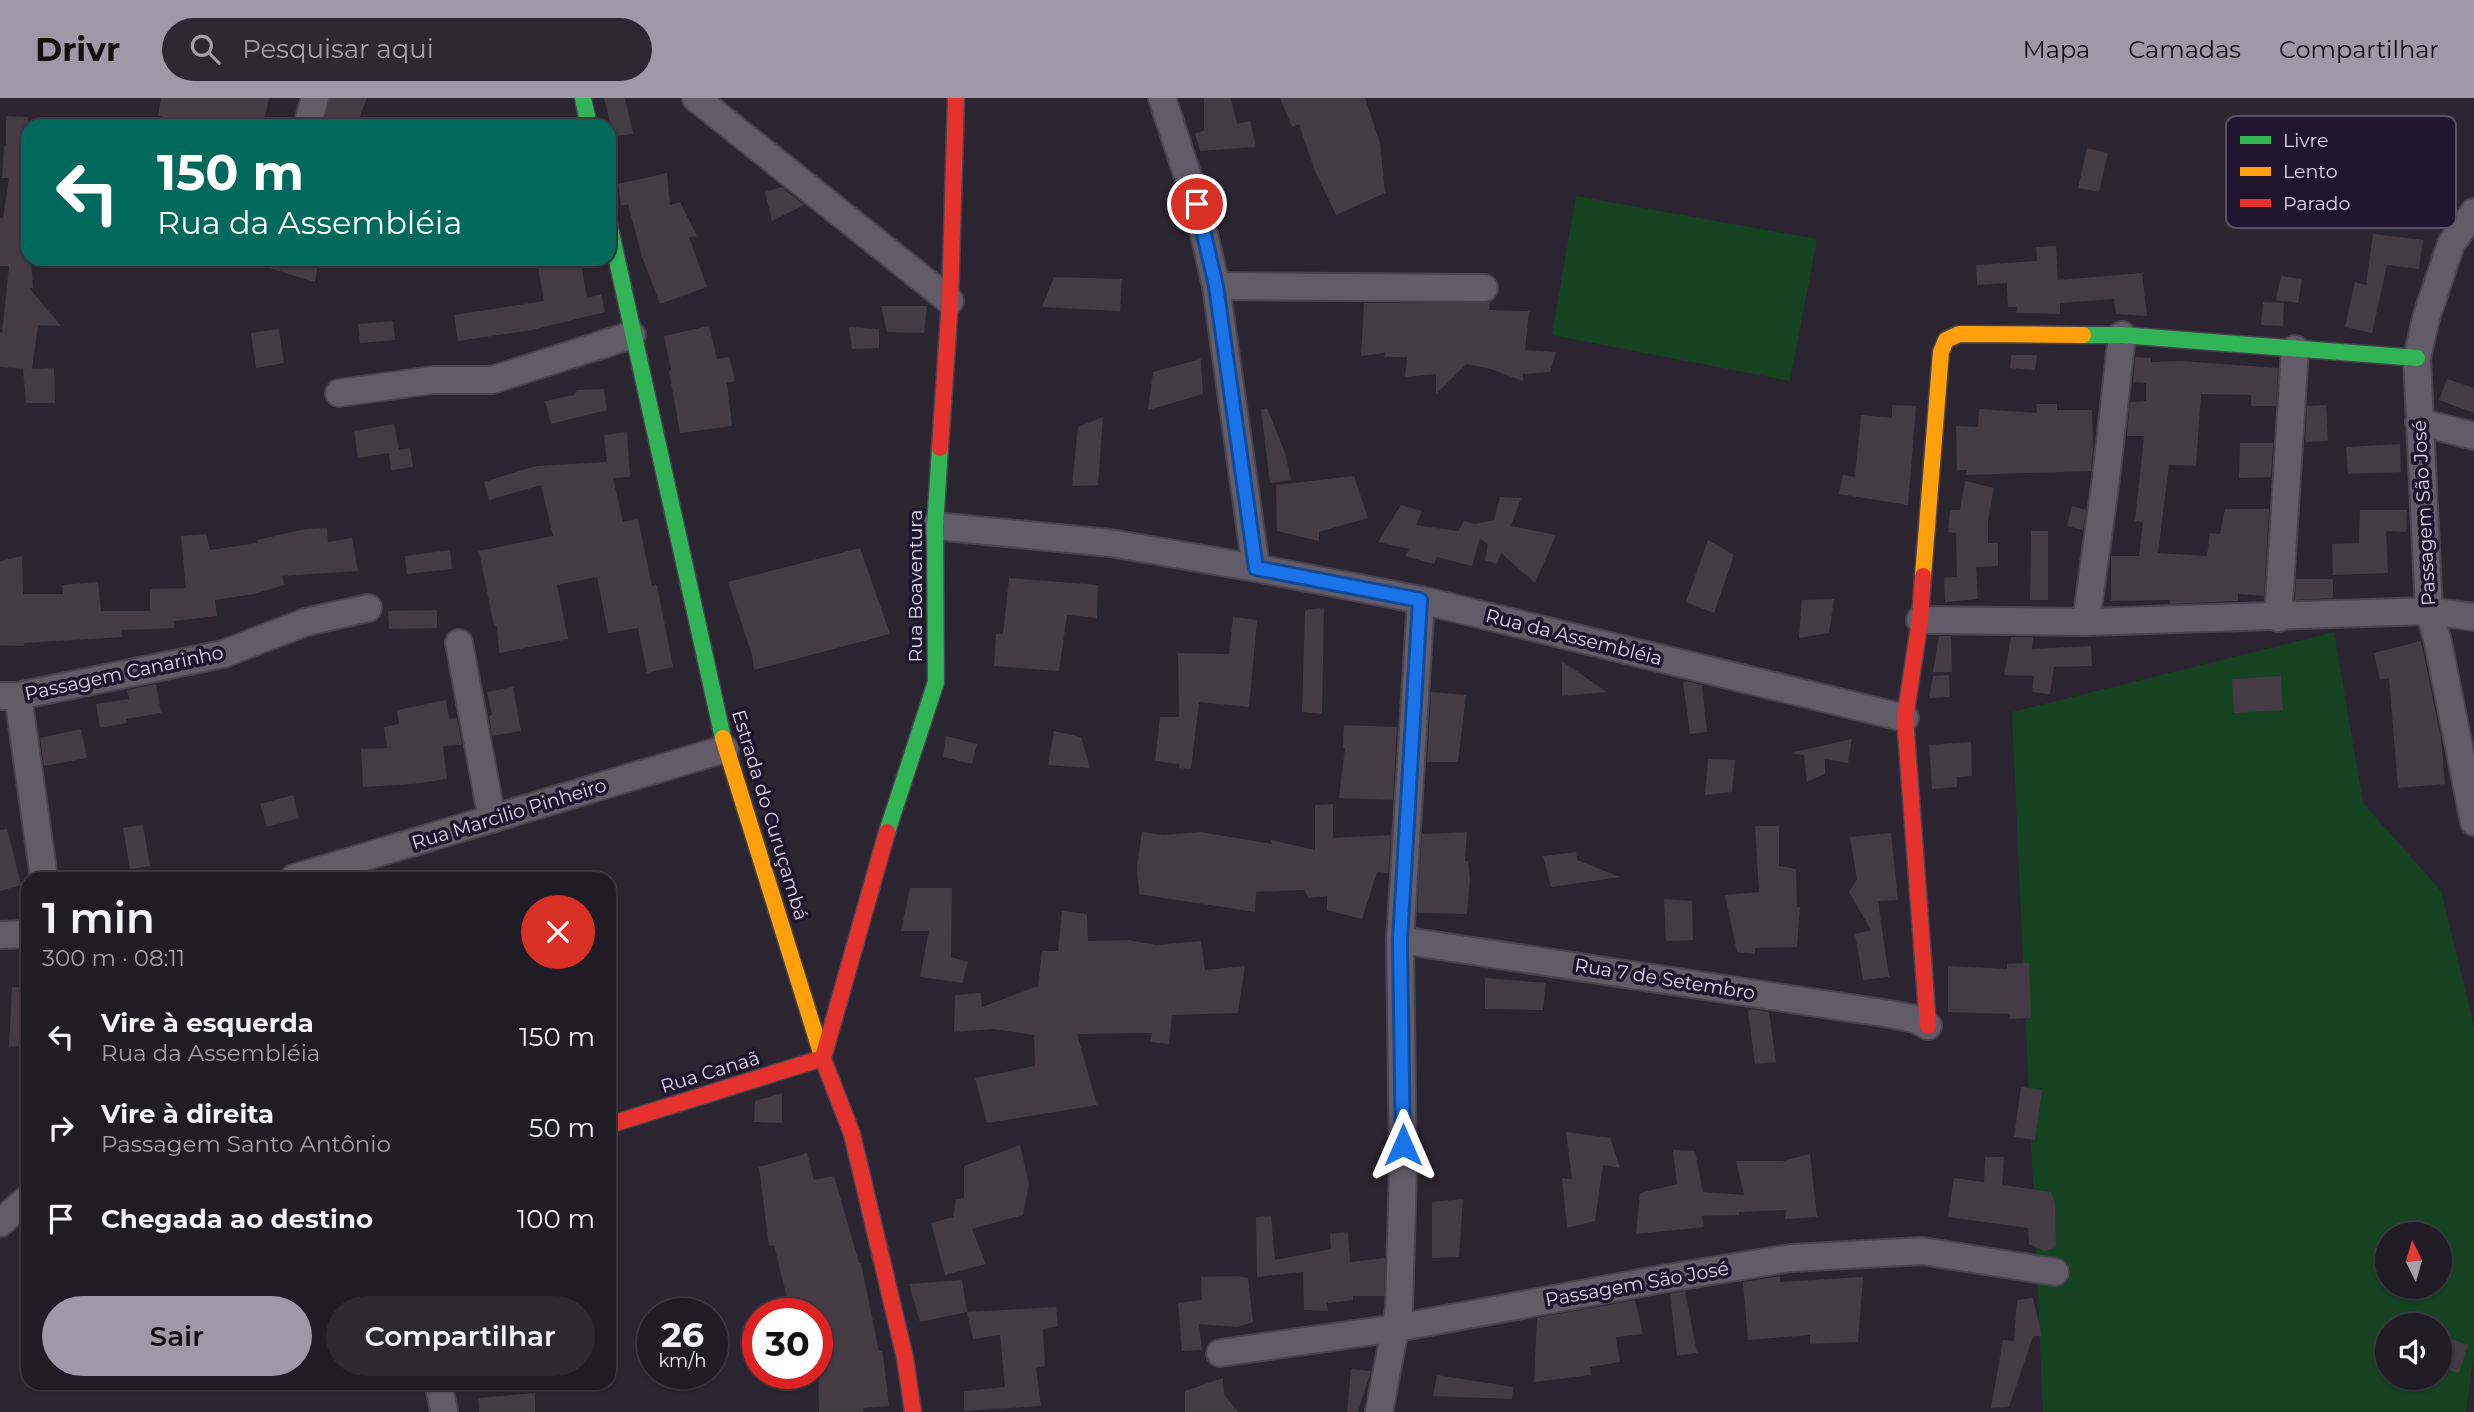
<!DOCTYPE html>
<html lang="pt">
<meta charset="utf-8">
<style>
body{margin:0;font-family:Montserrat,sans-serif;background:#2d2932;color:#f1f3f6;height:100vh;display:flex;flex-direction:column;font-size:26px;white-space:nowrap}
*{box-sizing:border-box;margin:0}
p{font-size:23px;color:#a2a1a7}
.icon{flex:none;width:38px;height:38px;fill:none;stroke:currentColor;stroke-width:2;stroke-linecap:round;stroke-linejoin:round}
.map{position:relative;flex:1;overflow:hidden}
.drawer{position:absolute;left:21px;top:774px;width:595px;height:518px;display:flex;flex-direction:column;background:#201c25;border-radius:21px;box-shadow:0 2px 5px #0004,0 0 0 2px #3d3a42}
.drawer>*{flex:none}
.top-card{position:absolute;left:21px;top:21px;width:595px;height:147px;border-radius:21px;box-shadow:0 2px 5px #0004,0 0 0 2px #3d3a42;background:#00695c;color:#fff;overflow:hidden}
.needle{width:46px;rotate:355deg}
.controls{position:absolute;left:2375px;top:1124px;display:grid;gap:14px}
.controls a{display:grid;place-items:center;width:77px;height:77px;border-radius:50%;background:#201c25;box-shadow:0 2px 5px #0004,0 0 0 2px #3d3a42;font-size:35px}
.speed{position:absolute;left:637px;top:1200px;display:flex;gap:14px;font-size:35px;font-weight:700;text-align:center}
.speed>*{display:grid;place-content:center;width:91px;height:91px;border-radius:50%;background:#201c25;box-shadow:0 2px 5px #0004,0 0 0 2px #3d3a42;line-height:1}
.speed small{font-size:18px;font-weight:400}
.speed .limit{border:10px solid #d22;background:#fff;color:#111}
.pin{position:absolute;display:grid;place-items:center;width:60px;height:60px;color:#fff;margin:-30px;border:4px solid #fff;border-radius:50%;box-shadow:0 2px 7px #0007}
.me{position:absolute;width:77px;margin:-38px;rotate:0deg;stroke-linejoin:round;filter:drop-shadow(0 0 5px #0008)}
.turn{display:flex;align-items:center;gap:24px;height:147px;padding:0 21px;font-size:32px}
.turn .icon{width:91px;height:91px;stroke-width:2.5}
.turn b{display:block;font-size:49px;line-height:60px}
.round{display:grid;place-items:center;flex:none;width:74px;height:74px;border-radius:37px;background:#2d2932}
.summary{display:flex;align-items:center;justify-content:space-between;height:119px;padding:0 21px}
h1{font-size:42px;font-weight:600;line-height:52px}
.button{display:flex;gap:14px;margin-top:auto;padding:14px 21px}
.button a{flex:1;height:80px;border-radius:42px;background:#9f99a7;color:#111;font-size:28px;font-weight:600;line-height:80px;text-align:center}
.button a+a{background:#2d2932;color:#f1f3f6}
ul{padding:0;list-style:none}
li{display:flex;align-items:center;gap:21px;height:91px;padding:0 21px}
li div{flex:1}
li b{display:block;font-size:26px}
li em{font-style:normal}
header{display:flex;align-items:center;gap:42px;box-sizing:border-box;height:98px;padding:0 35px;background:#9f99a7;color:#111}
header strong{font-size:33px}
nav{display:flex;gap:38px;margin-inline-start:auto;font-size:24px}
.search{width:490px;height:63px;background:#2d2932;display:flex;align-items:center;gap:18px;box-sizing:border-box;padding:0 24px;border-radius:38px;color:#a2a1a7;font-size:26px}
.map>svg:first-child{display:block}
</style>
<header>
<strong>Drivr</strong>
<div class="search"><svg class="icon" aria-label="search" viewBox="0 0 24 24"><circle cx="10" cy="10" r="6"/><path d="M15 15l6 6"/></svg>Pesquisar aqui</div>
<nav><a>Mapa</a><a>Camadas</a><a>Compartilhar</a></nav>
</header>
<div class="map">
<svg width="2474" height="1314" viewBox="0 0 2474 1314">
<rect width="100%" height="100%" fill="#2b2531"/>
<g fill="#154322" fill-rule="evenodd">
<path d="M1576,98L1817,141L1790,283L1552,237Z"/>
<path d="M2334,534L2363,705L2441,793L2474,928V1253L2466,1314H2043L2012,614ZM2387,1136H2440V1188H2387ZM2387,1227H2440V1279H2387Z"/>
</g>
<g fill="#443b44">
<path d="M161,0H269L263,28H161L163,18H158Z"/>
<path d="M330,0H367L356,28H323Z"/>
<path d="M604,0H625L633,36L609,39L610,24Z"/>
<path d="M1204,0H1231L1237,26L1250,23L1256,49L1200,53L1195,35L1204,33Z"/>
<path d="M1280,0H1365L1380,45L1385,95L1336,117L1315,73L1299,26L1292,29Z"/>
<path d="M6,18L28,19V161H31L33,190H29L61,228L38,227L32,271L54,270L55,305H26L23,271H28L0,269V234L2,235L9,168H0V120H3L9,80H2L4,48H6Z"/>
<path d="M2087,50L2108,55L2099,94L2078,90Z"/>
<path d="M667,75L670,107L680,104L697,138L689,139L707,189L660,206L642,159L628,106L621,108L618,86Z"/>
<path d="M782,89L804,107L772,123L765,94Z"/>
<path d="M2373,136L2423,142L2419,171L2387,167L2372,235L2345,229L2355,184L2366,187Z"/>
<path d="M2056,148L2058,182L2142,175L2147,218L2116,216L2114,201L2060,205V216L2016,215L2017,209H2008L2007,185L1977,187L1976,167L2037,163L2036,149Z"/>
<path d="M256,161H319L315,184L256,166Z"/>
<path d="M580,161L587,200L601,196L605,214L532,232L458,243L454,217L544,203L538,169Z"/>
<path d="M2281,178L2302,181L2298,205L2276,202Z"/>
<path d="M1054,179L1122,181L1120,213L1042,209Z"/>
<path d="M1490,204L1489,212L1529,213L1525,252L1556,254L1550,274L1523,276V283L1491,271L1466,266L1436,296V276L1405,279L1407,259H1384L1385,255L1361,258L1364,205Z"/>
<path d="M2263,204L2284,205L2283,228L2261,227Z"/>
<path d="M881,208H927L924,235L887,234Z"/>
<path d="M393,223L395,242L360,245L358,226Z"/>
<path d="M709,228L717,261L729,259L735,283L727,285L732,328L680,335L669,273L671,272L664,238Z"/>
<path d="M849,229L879,231V250L852,251Z"/>
<path d="M279,231L284,265L256,270L251,235Z"/>
<path d="M2011,257H2037L2035,272L2010,270Z"/>
<path d="M2135,259L2151,260V264L2180,263L2278,270L2276,308H2251V297L2201,296L2196,368L2169,367L2158,455L2207,458L2210,435L2220,436L2225,411H2269L2264,498L2238,496V503L2170,506V502L2111,503V458H2139L2143,424L2135,423L2144,338H2127L2130,304L2146,303V285L2133,284Z"/>
<path d="M1201,261L1203,296L1148,312L1153,274Z"/>
<path d="M2447,281L2474,290V315L2439,302Z"/>
<path d="M604,291L607,312L551,326L545,303L574,297L577,292Z"/>
<path d="M2036,306H2057V312H2092L2093,351L2091,373L1966,377L1967,372H1957L1956,328L1978,329L1979,311L2037,315Z"/>
<path d="M1892,307L1916,308L1908,407L1839,396L1843,377L1855,379L1861,317L1892,320Z"/>
<path d="M2326,307L2328,343L2305,344L2307,308Z"/>
<path d="M1267,310L1285,355L1291,382L1270,385L1261,312Z"/>
<path d="M1103,319L1098,387L1072,388L1078,329Z"/>
<path d="M394,326L399,352L410,350L413,369L391,372L389,355L358,360L354,333Z"/>
<path d="M627,334L630,379L613,380L623,424L638,421L652,488L657,487L673,569L647,575L638,530L608,535L597,479L557,487L568,541L499,555L497,528H494L479,453L553,438L541,387L489,402L484,384L536,368L607,364L604,337Z"/>
<path d="M2240,345H2273L2271,379L2239,380Z"/>
<path d="M2400,346L2401,374L2348,376L2346,349Z"/>
<path d="M1354,378L1368,420L1319,434V443L1277,433L1276,387Z"/>
<path d="M1965,383L1994,390L1988,422V445H1998V468L1976,469L1978,501L1945,504L1944,480L1957,479L1956,435L1948,434L1950,412H1960Z"/>
<path d="M1500,399L1521,400L1511,428L1556,437L1535,485L1501,455L1497,466L1485,462L1488,447L1480,440L1472,468L1437,459L1434,466L1405,458L1409,451L1378,444L1401,407L1422,413L1416,427L1458,433L1464,423L1475,426L1494,422Z"/>
<path d="M2072,408L2086,412L2083,432L2067,428Z"/>
<path d="M2360,412H2407L2406,434L2386,433L2388,475L2333,477L2332,446L2359,445Z"/>
<path d="M327,430L328,444L352,440L358,473L282,478L285,487L254,496L215,502L217,518L174,523V530L122,532V539L24,545V548L0,547V463L22,458L23,496H63L62,487L98,484L101,513H150V491L186,490L181,438L206,436L210,452L258,445L257,442L305,431Z"/>
<path d="M2031,433H2048V502H2030Z"/>
<path d="M1708,442L1734,457L1714,515L1686,504Z"/>
<path d="M860,450L890,536L754,572L752,557L728,484Z"/>
<path d="M450,452L452,471L407,476L405,458Z"/>
<path d="M1009,480L1098,487L1097,520L1067,517L1059,573L994,568L996,536H1003Z"/>
<path d="M2296,481H2333V500L2295,502Z"/>
<path d="M1834,501L1829,535L1799,540L1802,502Z"/>
<path d="M1324,510L1322,616L1302,614L1305,512Z"/>
<path d="M437,512V530L389,531L388,513Z"/>
<path d="M1233,519L1257,522L1249,609L1199,604L1191,671L1179,670V666L1155,663L1160,619H1179L1178,555L1229,556Z"/>
<path d="M1939,538H1951L1952,574H1933Z"/>
<path d="M2011,539H2033L2032,551L2091,548L2092,568L2054,569L2050,596L2032,594L2034,578L2004,577Z"/>
<path d="M2421,543L2441,640L2445,686L2398,690L2389,580L2380,582L2374,555Z"/>
<path d="M1562,563L1607,594L1562,598Z"/>
<path d="M1949,577L1950,599L1929,600L1933,578Z"/>
<path d="M2281,578L2283,612L2234,615L2232,581Z"/>
<path d="M1686,583L1702,587L1707,634L1690,636L1683,585Z"/>
<path d="M156,586L161,615L126,621L127,625L100,630L96,606L129,601L127,592Z"/>
<path d="M513,589L521,633L492,638L489,618L492,617L487,594Z"/>
<path d="M1431,594L1466,597L1458,664H1427Z"/>
<path d="M446,602L449,621L457,620L462,647L443,648L447,681L413,686L363,689L361,651L387,650L384,629L399,626L397,612Z"/>
<path d="M1344,627L1397,629L1393,702L1339,700L1345,650H1343Z"/>
<path d="M81,631L87,660L44,668L40,640Z"/>
<path d="M1054,633L1081,639L1090,670L1048,667Z"/>
<path d="M946,638L977,646L972,666L943,659Z"/>
<path d="M1852,641L1848,665L1825,661V676L1807,684L1804,657L1790,655Z"/>
<path d="M1971,644L1972,678L1957,679V689L1932,691L1929,647Z"/>
<path d="M1708,661L1735,662L1732,694L1705,697Z"/>
<path d="M293,697L299,720L267,729L260,706Z"/>
<path d="M1333,706V740L1391,737L1388,775L1377,774L1362,821L1327,812V798L1309,800L1304,792L1256,794L1255,814L1139,796L1137,768L1142,734L1164,737L1201,734L1272,746L1271,742L1315,752V707Z"/>
<path d="M143,727L150,768L130,771L123,730Z"/>
<path d="M1755,728H1779V768L1796,771L1797,809H1800L1797,849L1755,850V856L1737,854L1725,797L1759,794Z"/>
<path d="M7,731L21,787L0,793V732Z"/>
<path d="M1467,734L1465,763H1468L1470,780L1467,816L1417,815L1422,736Z"/>
<path d="M1891,735L1898,802L1878,803L1889,879L1863,882L1855,836L1871,832L1849,794L1857,781L1850,739Z"/>
<path d="M1576,754L1577,762L1620,779L1551,789L1543,758Z"/>
<path d="M910,790H952L951,859L968,864L962,885L920,879L929,833H901Z"/>
<path d="M1664,801L1692,803L1693,842L1666,843Z"/>
<path d="M1062,813L1087,816L1088,843L1128,842L1156,847L1201,843L1205,872L1245,868L1238,915L1172,917L1169,946L1150,944L1152,935L1077,936L1097,1007L987,1025L975,980L1035,968L1034,937L993,931L954,934L955,897L981,895L982,909L1038,888L1042,853H1058Z"/>
<path d="M2029,865L2031,920L2010,921V916L1948,914V868L2007,871V866Z"/>
<path d="M1485,880L1546,885L1543,912L1485,911Z"/>
<path d="M12,889L28,890V947L9,949Z"/>
<path d="M1752,911L1769,914L1776,964L1755,966L1748,913Z"/>
<path d="M2021,989L2042,992L2035,1042L2014,1039Z"/>
<path d="M782,995V1025L754,1024L755,1003Z"/>
<path d="M1566,1034L1610,1040L1620,1070L1603,1067L1595,1123L1567,1130L1562,1080L1572,1081Z"/>
<path d="M1020,1047L1029,1086L1023,1117L972,1131L986,1166L945,1177L931,1125L953,1119L956,1101L964,1100V1068Z"/>
<path d="M1673,1052L1695,1053L1703,1094L1744,1097L1736,1063H1783L1810,1056L1817,1119L1785,1121L1786,1112L1739,1114V1117L1702,1118L1704,1129L1636,1136L1640,1095L1677,1086Z"/>
<path d="M807,1055L814,1082L834,1078L859,1165H861L879,1253H882L884,1264L889,1308L863,1310L864,1314H819L817,1216H791L774,1147L769,1148L759,1069Z"/>
<path d="M1985,1059H2004L2002,1087L2051,1094L2055,1105L2056,1149L2045,1153L2029,1146L2028,1130L1948,1119L1954,1080L1984,1084Z"/>
<path d="M1463,1101L1459,1159L1432,1160V1104Z"/>
<path d="M1271,1118L1275,1162L1331,1151L1330,1136L1348,1134L1350,1164L1385,1160L1384,1198H1353V1202L1327,1205L1328,1213L1304,1212L1303,1174L1257,1179L1256,1119Z"/>
<path d="M1238,1178L1248,1180L1253,1224L1237,1229L1199,1226L1202,1252L1182,1253L1178,1205L1202,1202L1201,1179Z"/>
<path d="M1780,1178V1184L1863,1179L1858,1244L1810,1246V1237L1748,1242L1743,1184Z"/>
<path d="M962,1182L967,1214L920,1224L909,1186Z"/>
<path d="M1685,1193L1697,1255L1677,1258L1670,1196Z"/>
<path d="M2033,1200L2042,1238H2033L2009,1309L1991,1310L2003,1242L2014,1243L2017,1202Z"/>
<path d="M1635,1202L1643,1236L1616,1239L1620,1264L1590,1269L1591,1277L1534,1284L1537,1220Z"/>
<path d="M1056,1209L1058,1228L1043,1231L1045,1268L1036,1270L1041,1308L964,1313V1293L1005,1289L1000,1237L973,1241L967,1214Z"/>
<path d="M2442,1238L2468,1247L2459,1275L2440,1270Z"/>
<path d="M1351,1271L1371,1273L1358,1314H1347Z"/>
<path d="M1437,1277L1513,1289L1512,1301L1433,1298Z"/>
<path d="M1223,1280L1224,1296L1238,1314H1185V1293Z"/>
<path d="M535,1295V1314H479L478,1300Z"/>
</g>
<g fill="none" stroke-linecap="round" stroke-linejoin="round">
<g stroke="#48434e" stroke-width="30">
<g id="street">
<path d="M696,0L950,203"/>
<path d="M1162,0L1197,106L1216,188L1256,470"/>
<path d="M307,28L315,0"/>
<path d="M2474,114L2451,146L2426,220L2417,260L2429,513L2438,544L2474,724"/>
<path d="M1216,188L1484,190"/>
<path d="M339,295L433,282H492L632,237"/>
<path d="M2419,324L2474,338"/>
<path d="M935,428L1110,445L1256,470L1421,502L1905,620"/>
<path d="M2278,520L2295,251"/>
<path d="M1920,522L2086,524L2429,513L2474,519"/>
<path d="M2086,524L2106,380L2122,237"/>
<path d="M459,545L492,721"/>
<path d="M0,598H18L223,556L306,524L368,510"/>
<path d="M18,598L44,780"/>
<path d="M294,780L725,651"/>
<path d="M0,837L28,836"/>
<path d="M1400,842L1890,916L1915,921L1928,928"/>
<path d="M0,1125L28,1100"/>
<path d="M1220,1255L1397,1230L1662,1181L1791,1160L1922,1153L2055,1174"/>
<path d="M438,1284L444,1313"/>
<path d="M1379,1314L1399,1210L1403,1071L1400,842L1421,502"/>
</g>
</g>
<g stroke="#48434e" stroke-width="19">
<g id="fast">
<path d="M583,0L589,28"/>
<path d="M609,126L723,640"/>
<path d="M2083,237H2122L2417,260"/>
<path d="M887,734L936,584L935,428L940,350"/>
</g>
</g>
<g stroke="#48434e" stroke-width="19">
<g id="slow">
<path d="M1923,478L1941,254L1946,242L1959,236L2083,237"/>
<path d="M723,640L823,961"/>
</g>
</g>
<g stroke="#48434e" stroke-width="19">
<g id="jam">
<path d="M940,350L950,203L956,0"/>
<path d="M1923,478L1920,522L1905,620L1928,928"/>
<path d="M823,961L852,1036L905,1260L913,1314"/>
<path d="M609,1027L823,960L887,734"/>
</g>
</g>
<use href="#street" stroke="#625c68" stroke-width="26"/>
<use href="#fast" stroke="#30b455" stroke-width="16"/>
<use href="#slow" stroke="#ff9f0a" stroke-width="16"/>
<use href="#jam" stroke="#e5322d" stroke-width="16"/>
</g>
<g fill="none" stroke-linecap="round" stroke-linejoin="round">
<g stroke="#114b97" stroke-width="18">
<path id="route" d="M1197,106L1216,188L1256,470L1420,502L1400,842L1403,1047"/>
</g>
<use href="#route" stroke="#1a73e8" stroke-width="12"/>
</g>
<g text-anchor="middle" dominant-baseline="central" stroke-width="7" stroke-linejoin="round" paint-order="stroke">
<g font-size="19" fill="#ded7e7" stroke="#21152d">
<text transform="translate(2424 415) rotate(-93)">Passagem São José</text>
<text transform="translate(915 488) rotate(-90)">Rua Boaventura</text>
<text transform="translate(1574 539) rotate(14)">Rua da Assembléia</text>
<text transform="translate(124 575) rotate(-12)">Passagem Canarinho</text>
<text transform="translate(509 716) rotate(-17)">Rua Marcilio Pinheiro</text>
<text transform="translate(770 717) rotate(73)">Estrada do Curuçambá</text>
<text transform="translate(1665 881) rotate(9)">Rua 7 de Setembro</text>
<text transform="translate(710 974) rotate(-17)">Rua Canaã</text>
<text transform="translate(1637 1186) rotate(-10)">Passagem São José</text>
</g>
</g>
<rect x="2226" y="18" width="230" height="112" rx="10" fill="#21152d" stroke="#5a4f65" stroke-width="2"/>
<rect x="2240" y="38" width="31" height="8" fill="#30b455"/>
<rect x="2240" y="69" width="31" height="9" fill="#ff9f0a"/>
<rect x="2240" y="101" width="31" height="8" fill="#e5322d"/>
<g font-size="19" fill="#ded7e7">
<text x="2283" y="49">Livre</text>
<text x="2283" y="80">Lento</text>
<text x="2283" y="112">Parado</text>
</g>
</svg>
<div class="controls">
<a><svg class="needle" viewBox="-14 -14 28 28"><path d="M0-13l5 13h-10z" fill="#e53935"/><path d="M0 13l5-13h-10z" fill="#a2a1a7"/></svg></a>
<a><svg class="icon" aria-label="sound" viewBox="0 0 24 24"><path d="M4 9h4l5-4v14l-5-4H4zM17 9q2 3 0 6"/></svg></a>
</div>
<div class="speed"><div>26<small>km/h</small></div><div class="limit">30</div></div>
<div class="pin" style="left:1197px;top:106px;background:#d93025"><svg class="icon" aria-label="arrive" viewBox="0 0 24 24"><path d="M6 21V4h12l-3 4 3 4H6"/></svg></div>
<svg class="me" style="left:1403px;top:1047px" viewBox="-20 -20 40 40"><path d="M0-17L14 15 0 8-14 15z" fill="#1a73e8" stroke="#fff" stroke-width="4"/></svg>
<div class="top-card">
<div class="turn"><svg class="icon" aria-label="left" viewBox="0 0 24 24"><path d="M17 20v-9H6M10 6l-5 5 5 5"/></svg><div><b>150 m</b>Rua da Assembléia</div></div>
</div>
<section class="drawer">
<div class="summary"><div><h1>1 min</h1><p>300 m · 08:11</p></div><a class="round" style="background:#d93025;color:#fff"><svg class="icon" aria-label="close" viewBox="0 0 24 24"><path d="M6 6l12 12M18 6L6 18"/></svg></a></div>
<ul>
<li><svg class="icon" aria-label="left" viewBox="0 0 24 24"><path d="M17 20v-9H6M10 6l-5 5 5 5"/></svg><div><b>Vire à esquerda</b><p>Rua da Assembléia</p></div><em>150 m</em></li>
<li><svg class="icon" aria-label="right" viewBox="0 0 24 24"><path d="M7 20v-9h11M14 6l5 5-5 5"/></svg><div><b>Vire à direita</b><p>Passagem Santo Antônio</p></div><em>50 m</em></li>
<li><svg class="icon" aria-label="arrive" viewBox="0 0 24 24"><path d="M6 21V4h12l-3 4 3 4H6"/></svg><div><b>Chegada ao destino</b></div><em>100 m</em></li>
</ul>
<div class="button"><a>Sair</a><a>Compartilhar</a></div>
</section>
</div>
